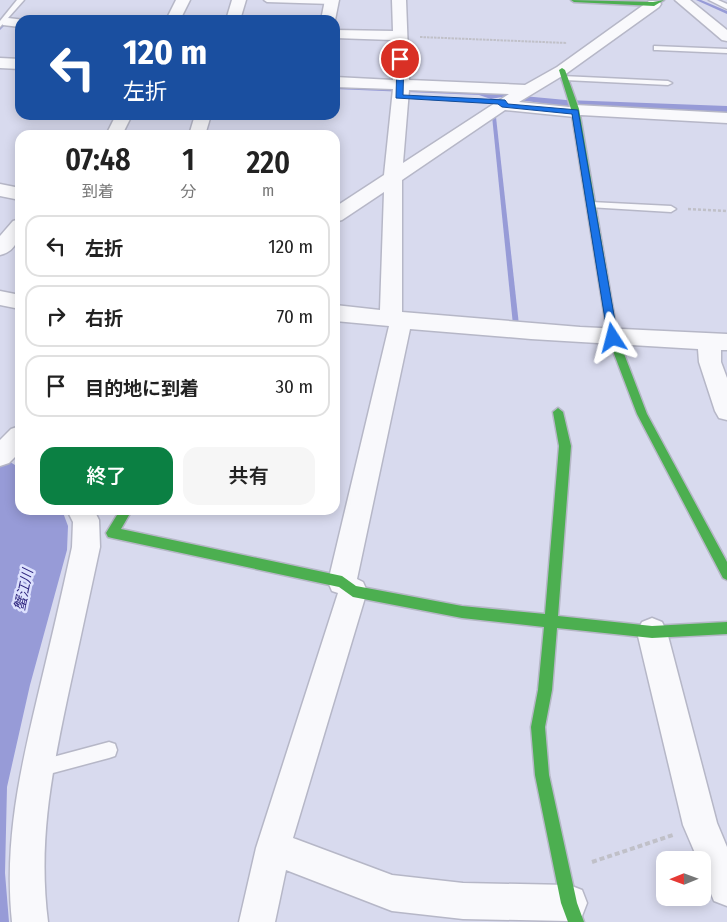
<!DOCTYPE html>
<html lang="ja">
<meta charset="utf-8">
<style>
body{margin:0;font-family:"Fira Sans Condensed","Noto Sans JP",sans-serif;background:#f6f6f6;color:#222;height:100vh;display:flex;flex-direction:column;font-size:19px;white-space:nowrap}
*{box-sizing:border-box;margin:0}
p{font-size:16px;color:#767676}
.icon{flex:none;width:28px;height:28px;fill:none;stroke:currentColor;stroke-width:2;stroke-linecap:round;stroke-linejoin:round}
.map{position:relative;flex:1;overflow:hidden}
.side{position:absolute;left:15px;top:130px;width:325px;height:385px;display:flex;flex-direction:column;background:#fff;border-radius:15px;box-shadow:0 2px 12px #0003}
.side>*{flex:none}
.hud{position:absolute;left:15px;top:15px;width:325px;height:105px;border-radius:15px;box-shadow:0 2px 12px #0003;background:#1a4fa0;color:#fff;overflow:hidden}
.needle{width:32px;rotate:269deg}
.controls{position:absolute;left:656px;top:851px;display:grid;gap:10px}
.controls a{display:grid;place-items:center;width:55px;height:55px;border-radius:10px;background:#fff;box-shadow:0 2px 12px #0003;font-size:25px}
.pin{position:absolute;display:grid;place-items:center;width:42px;height:42px;color:#fff;margin:-21px;border:2px solid #fff;border-radius:50%;box-shadow:0 1px 5px #0007}
.me{position:absolute;width:55px;margin:-28px;rotate:351deg;stroke-linejoin:round;filter:drop-shadow(0 0 4px #0008)}
.turn{display:flex;align-items:center;gap:18px;height:105px;padding:0 25px;font-size:22px}
.turn .icon{width:65px;height:65px;stroke-width:2.5}
.turn b{display:block;font-size:35px;line-height:42px}
.eta{display:flex;justify-content:space-evenly;align-items:center;height:85px;text-align:center}
.eta b{font-size:30px;font-weight:600;line-height:35px}
.primary-button{display:flex;gap:10px;margin-top:auto;padding:10px 25px}
.primary-button a{flex:1;height:58px;border-radius:15px;background:#0b8043;color:#fff;font-size:20px;font-weight:600;line-height:58px;text-align:center}
.primary-button a+a{background:#f6f6f6;color:#222}
ul{padding:0;list-style:none}
li{display:flex;align-items:center;gap:15px;height:62px;margin:0 10px 8px;padding:0 15px;border:2px solid #e0e0e0;border-radius:15px}
li div{flex:1}
li b{display:block;font-size:19px}
li em{font-style:normal}
.map>svg:first-child{display:block}
</style>
<div class="map">
<svg width="727" height="922" viewBox="0 0 727 922">
<rect width="100%" height="100%" fill="#d8daee"/>
<g fill="#979bd7">
<path d="M335,85L518,90L523,96L566,100L727,106V114L569,107L519,100L507,96L491,99L479,95L335,89Z"/>
<path d="M0,456L20,468V510H62L68,526L67,550L30,685L7,787L5,873L9,922H0Z"/>
</g>
<g fill="none" stroke-linecap="round" stroke-linejoin="round">
<g fill="#979bd7" fill-rule="evenodd">
<path d="M696,0H701L727,11V14Z"/>
<path d="M2,23L6,24L0,30V26Z"/>
<path d="M492,116L496,117L519,325L516,327L513,325Z"/>
</g>
<g stroke="#b6b7c7" stroke-width="3">
<g id="lane">
<path d="M17,0H24L0,27V21Z"/>
<path d="M264,0H332L335,2L332,4L267,2Z"/>
<path d="M709,0H718L727,4V9Z"/>
<path d="M654,46L727,49V53L657,50H654Z"/>
<path d="M562,76L668,81L672,83L668,85L565,80H562Z"/>
<path d="M591,202L671,206L676,209L671,212L588,207V203Z"/>
<path d="M109,742L115,744L117,750L115,756L109,758L38,777L32,775L30,769L32,763L38,761Z"/>
</g>
</g>
<g stroke="#b6b7c7" stroke-width="3">
<g id="street">
<path d="M176,0H190L180,20H166Z"/>
<path d="M232,0H246L240,20H226Z"/>
<path d="M325,0H339L335,20H321Z"/>
<path d="M392,0H406L409,80L525,85L557,67L649,1H659L661,4L659,7L567,73L519,102L569,107L575,105L727,113V123L581,115L575,117L505,110L402,180V312L580,327L727,334V350H721V362L727,378V420L719,418L715,411L699,362L698,349L531,339L410,329L357,579L363,582L367,591L293,838L392,875L463,883L569,885L582,890L587,903L582,916L569,921L463,919L392,911L286,870L275,922H239L256,848L338,593L332,591L328,582L389,326L335,321V305L380,310L384,192L342,220L335,222V207L384,175L393,89L335,87V77L393,80V40L335,38V30L393,31ZM409,90L509,94L403,163Z"/>
<path d="M675,0H690L727,30V41L722,40Z"/>
<path d="M8,18L25,20H20V27L3,25L1,22L3,19Z"/>
<path d="M0,58L20,59V69L0,68Z"/>
<path d="M116,115H132L122,135H106Z"/>
<path d="M195,115H211L205,135H189Z"/>
<path d="M0,184L20,188V200L0,196Z"/>
<path d="M20,219C20,235 18,251 0,255V236L13,221Z"/>
<path d="M0,291L20,295V309L0,305Z"/>
<path d="M20,426V452L9,463L0,466V440L11,429Z"/>
<path d="M67,510H94L99,520L100,547C89,598 78,649 67,700C51,776 38,844 48,922H12C4,844 19,775 37,699C49,649 61,598 72,547L73,522Z"/>
<path d="M652,618L662,622L667,632L717,823L727,847V906L714,901L702,872V860H698L683,825L637,632L642,622Z"/>
</g>
</g>
<g stroke="#b6b7c7" stroke-width="3">
<g id="fast">
<path d="M571,0L653,2L664,0L654,6L574,2Z"/>
<path d="M562,68L565,70L579,109L618,338L647,414L727,562V580L723,578L637,414L608,338L571,109L559,70Z"/>
<path d="M558,408L563,412L571,446L558,616L652,626L727,622V634L652,638L557,628L552,690L545,727L549,775L577,903L584,922H568L561,903L535,775L531,727L538,690L544,627L462,618L353,597L339,587L112,538L108,537L106,533L120,510H132L121,529L342,576L356,586L462,606L545,614L559,446L553,412Z"/>
</g>
</g>
<path stroke="#c0c0c8" stroke-width="2" stroke-dasharray="2.5 1" stroke-linecap="butt" d="M420,37L567,43"/>
<path stroke="#c0c0c8" stroke-width="2.5" stroke-dasharray="3 2" stroke-linecap="butt" d="M688,209L727,211"/>
<path stroke="#c0c0c8" stroke-width="4" stroke-dasharray="5 3" stroke-linecap="butt" d="M592,862L673,835"/>
<use href="#lane" fill="#f9f9fc" fill-rule="evenodd"/>
<use href="#street" fill="#f9f9fc" fill-rule="evenodd"/>
<use href="#fast" fill="#4caf50" fill-rule="evenodd"/>
</g>
<path fill="#1a73e8" stroke="#114b97" d="M400,57L404,59L403,95L505,100L508,104L578,110L618,338L617,340L613,341L608,338L572,114L502,107L498,104L396,98L397,59Z"/>
<g text-anchor="middle" dominant-baseline="central" stroke-width="5" stroke-linejoin="round" paint-order="stroke">
<g font-size="14" font-style="italic" fill="#2e257f" stroke="#dde1fe">
<text transform="translate(24 590) rotate(-78)">蟹江川</text>
</g>
</g>
</svg>
<div class="controls">
<a><svg class="needle" viewBox="-14 -14 28 28"><path d="M0-13l5 13h-10z" fill="#e53935"/><path d="M0 13l5-13h-10z" fill="#767676"/></svg></a>
</div>
<div class="pin" style="left:400px;top:59px;background:#d93025"><svg class="icon" aria-label="arrive" viewBox="0 0 24 24"><path d="M6 21V4h12l-3 4 3 4H6"/></svg></div>
<svg class="me" style="left:613px;top:338px" viewBox="-20 -20 40 40"><path d="M0-17L14 15 0 8-14 15z" fill="#1a73e8" stroke="#fff" stroke-width="4"/></svg>
<div class="hud">
<div class="turn"><svg class="icon" aria-label="left" viewBox="0 0 24 24"><path d="M17 20v-9H6M10 6l-5 5 5 5"/></svg><div><b>120 m</b>左折</div></div>
</div>
<section class="side">
<div class="eta">
<div><b>07:48</b><p>到着</p></div>
<div><b>1</b><p>分</p></div>
<div><b>220</b><p>m</p></div>
</div>
<ul>
<li><svg class="icon" aria-label="left" viewBox="0 0 24 24"><path d="M17 20v-9H6M10 6l-5 5 5 5"/></svg><div><b>左折</b></div><em>120 m</em></li>
<li><svg class="icon" aria-label="right" viewBox="0 0 24 24"><path d="M7 20v-9h11M14 6l5 5-5 5"/></svg><div><b>右折</b></div><em>70 m</em></li>
<li><svg class="icon" aria-label="arrive" viewBox="0 0 24 24"><path d="M6 21V4h12l-3 4 3 4H6"/></svg><div><b>目的地に到着</b></div><em>30 m</em></li>
</ul>
<div class="primary-button"><a>終了</a><a>共有</a></div>
</section>
</div>
